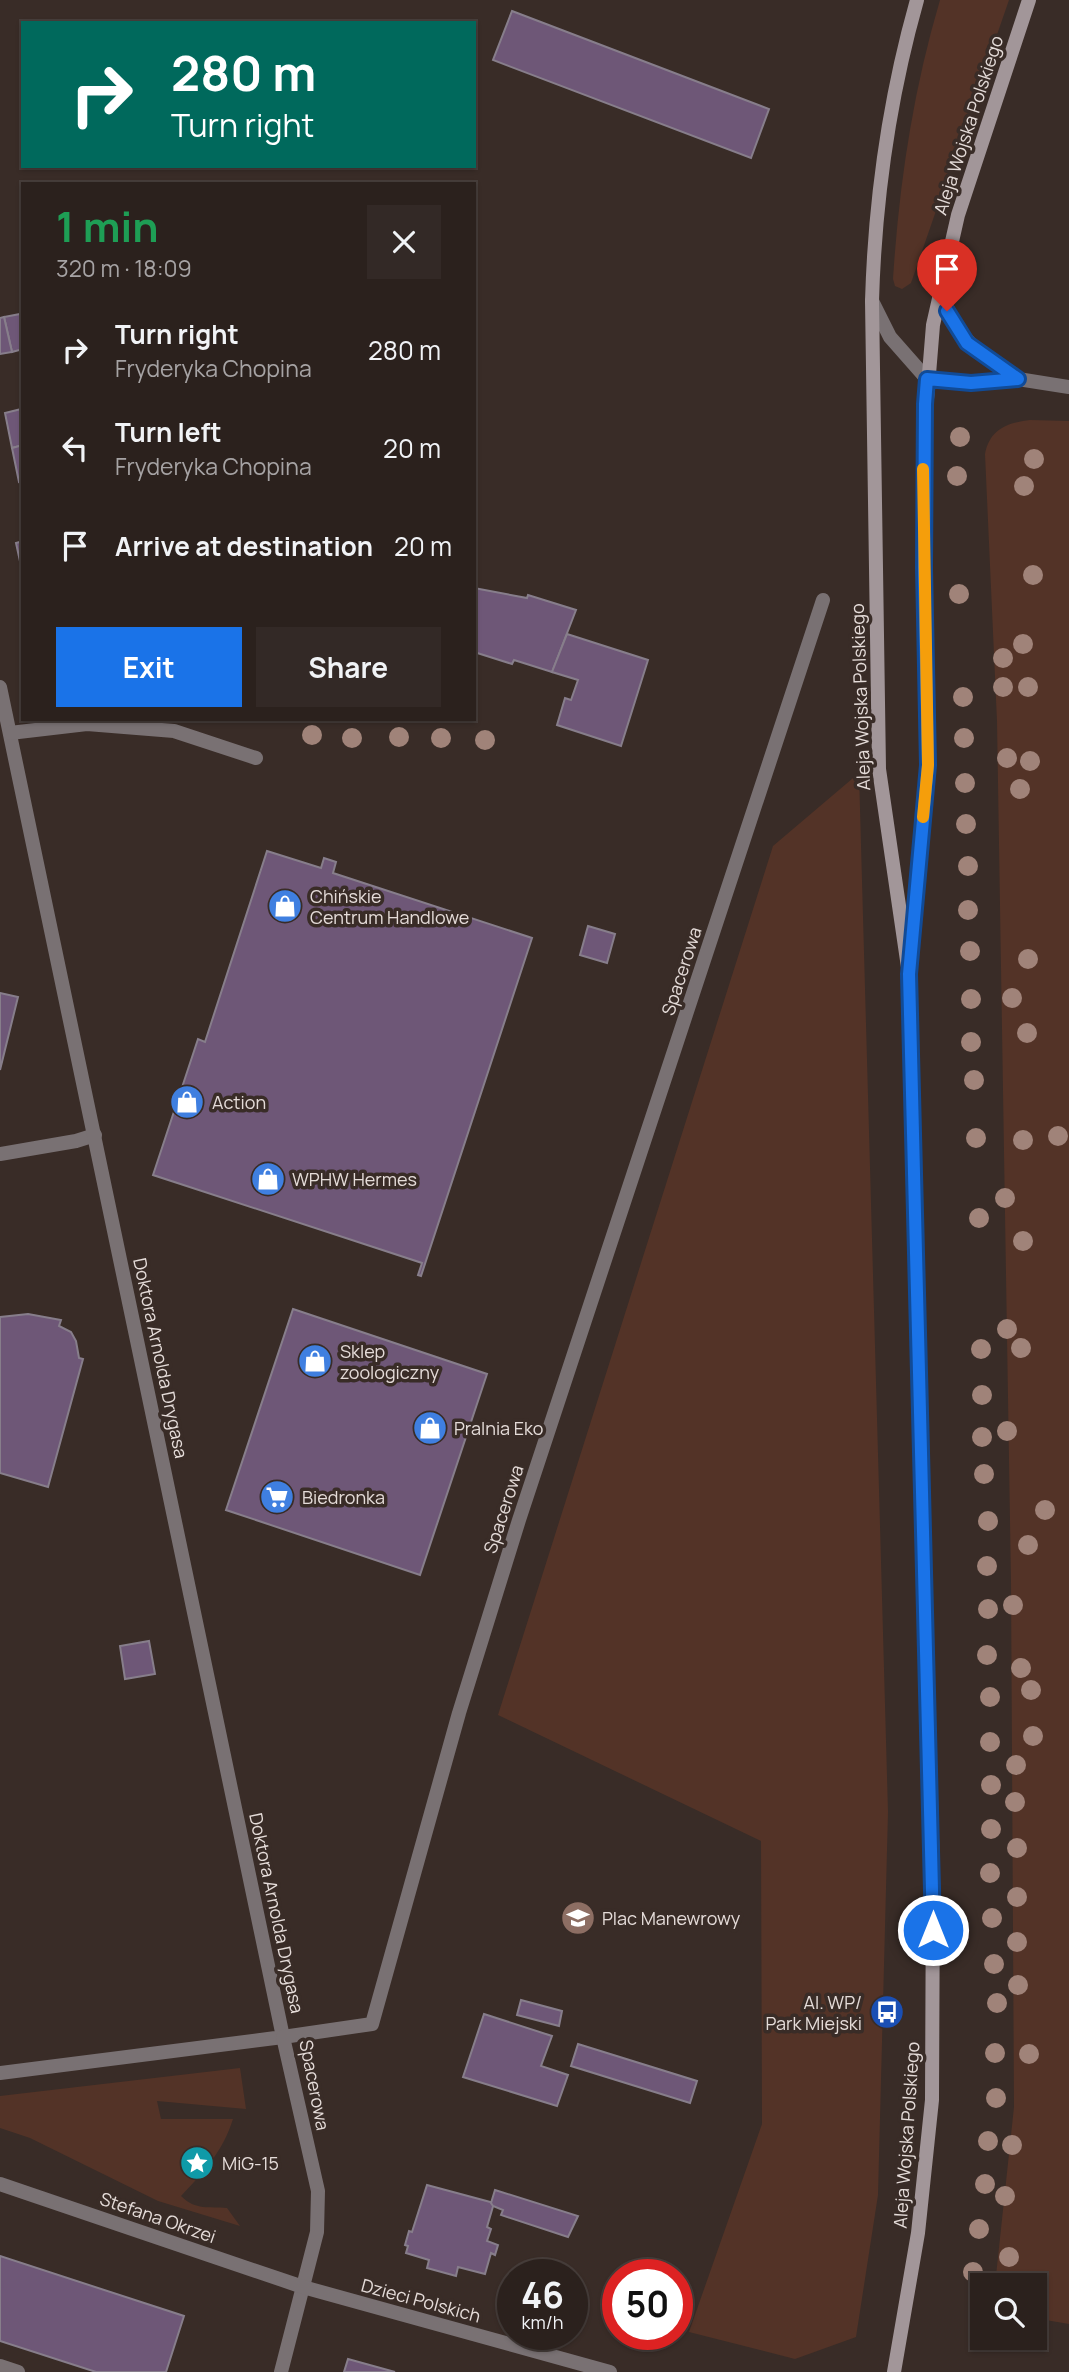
<!DOCTYPE html>
<meta charset="utf-8">
<style>
body{margin:0;font-family:Manrope,sans-serif;background:#332926;color:#f1f3f6;height:100vh;display:flex;flex-direction:column;font-size:26px;white-space:nowrap}
*{box-sizing:border-box;margin:0}
p{font-size:23px;color:#a6a3a4}
.icon{flex:none;width:38px;height:38px;fill:none;stroke:currentColor;stroke-width:2;stroke-linecap:round;stroke-linejoin:round}
.map{position:relative;flex:1;overflow:hidden}
.side{position:absolute;left:21px;top:182px;width:455px;height:539px;display:flex;flex-direction:column;background:#2b211d;border-radius:0px;box-shadow:0 2px 5px #0004,0 0 0 2px #473e3b}
.side>*{flex:none}
.guide{position:absolute;left:21px;top:21px;width:455px;height:147px;border-radius:0px;box-shadow:0 2px 5px #0004,0 0 0 2px #473e3b;background:#00695c;color:#fff;overflow:hidden}
.fabs{position:absolute;left:970px;top:2273px;display:grid;gap:14px}
.fabs a{display:grid;place-items:center;width:77px;height:77px;border-radius:0px;background:#2b211d;box-shadow:0 2px 5px #0004,0 0 0 2px #473e3b;font-size:35px}
.speed{position:absolute;left:497px;top:2259px;display:flex;gap:14px;font-size:35px;font-weight:700;text-align:center}
.speed>*{display:grid;place-content:center;width:91px;height:91px;border-radius:50%;background:#2b211d;box-shadow:0 2px 5px #0004,0 0 0 2px #473e3b;line-height:1}
.speed small{font-size:18px;font-weight:400}
.speed .limit{border:10px solid #d22;background:#fff;color:#111}
.pin{position:absolute;display:grid;place-items:center;width:60px;height:60px;color:#fff;margin:-72px -30px;border-radius:50% 50% 50% 0;rotate:-45deg;box-shadow:0 0 7px #0007}
.pin .icon{rotate:45deg}
.me{position:absolute;width:77px;margin:-38px;rotate:0deg;stroke-linejoin:round;filter:drop-shadow(0 0 5px #0008)}
.turn{display:flex;align-items:center;gap:24px;height:147px;padding:0 35px;font-size:32px}
.turn .icon{width:91px;height:91px;stroke-width:2.5}
.turn b{display:block;font-size:49px;line-height:60px}
.round{display:grid;place-items:center;flex:none;width:74px;height:74px;border-radius:0px;background:#332926}
.head{display:flex;align-items:center;justify-content:space-between;height:119px;padding:0 35px}
h1{font-size:42px;font-weight:700;line-height:52px;color:#1e9e55}
.action{display:flex;gap:14px;margin-top:auto;padding:14px 35px}
.action a{flex:1;height:80px;border-radius:0px;background:#1a73e8;color:#fff;font-size:28px;font-weight:700;line-height:80px;text-align:center}
.action a+a{background:#332926;color:#f1f3f6}
ul{padding:0;list-style:none}
li{display:flex;align-items:center;gap:21px;height:98px;padding:0 35px}
li div{flex:1}
li b{display:block;font-size:26px}
li em{font-style:normal}
.map>svg:first-child{display:block}
</style>
<div class="map">
<svg width="1069" height="2372" viewBox="0 0 1069 2372">
<rect width="100%" height="100%" fill="#392c27"/>
<g fill="#533327">
<path d="M940,0H1009L911,283L902,289L895,286L893,279C899,184 913,91 940,0Z"/>
<path d="M1030,420L1069,421V2324L1034,2318V2286L995,2285L1014,2107L1011,1582L997,721L985,454C990,429 1007,423 1030,420Z"/>
<path d="M859,773L888,1812L878,2195L856,2337L795,2359L689,2332L762,2124L761,1841L498,1715L773,846Z"/>
<path d="M240,2068L246,2109L157,2101L161,2119H233C223,2151 204,2172 181,2196C196,2211 209,2206 227,2208L240,2226L158,2201L30,2138L0,2128V2096Z"/>
</g>
<g fill="#6e5777" stroke="#877e8b" stroke-width="2">
<path d="M512,11L769,109L751,158L493,60Z"/>
<path d="M20,314L23,349L12,352L4,317Z"/>
<path d="M4,317L12,352L0,354V318Z"/>
<path d="M21,409L23,445L12,448L5,413Z"/>
<path d="M23,445V481L19,482L12,448Z"/>
<path d="M23,541V575L16,543Z"/>
<path d="M474,588L527,598L528,595L576,610L552,672L514,660L512,664L474,652Z"/>
<path d="M567,634L648,660L621,746L557,725L565,698L571,700L578,680L552,672Z"/>
<path d="M267,851L321,868L324,858L336,862L333,873L532,938L421,1276L418,1275L422,1263L153,1175L198,1039L205,1042Z"/>
<path d="M588,926L615,934L607,963L580,955Z"/>
<path d="M0,993L18,997L0,1070Z"/>
<path d="M293,1309L487,1374L420,1575L226,1510Z"/>
<path d="M28,1314L61,1320L59,1326L71,1332L76,1341L79,1358L83,1359L48,1487L0,1473V1317Z"/>
<path d="M149,1641L155,1674L125,1679L120,1646Z"/>
<path d="M521,2000L562,2011L559,2026L517,2015Z"/>
<path d="M484,2014L552,2036L541,2066L568,2075L557,2106L463,2077Z"/>
<path d="M578,2044L697,2081L690,2103L571,2066Z"/>
<path d="M427,2185L494,2203L487,2227L491,2229L487,2241L498,2245L495,2255L491,2253L485,2274L458,2267L456,2276L427,2268L429,2260L406,2253L408,2246L405,2245L409,2231L412,2232Z"/>
<path d="M495,2190L578,2216L568,2237L501,2215L503,2210L493,2206L491,2203Z"/>
<path d="M0,2256L184,2316L166,2372H96L0,2341Z"/>
<path d="M348,2359L395,2372H344Z"/>
</g>
<g fill="none" stroke-linecap="round" stroke-linejoin="round">
<g stroke="#797173" stroke-width="14">
<path d="M0,1154L76,1141L95,1135"/>
<path d="M0,2366L18,2372"/>
</g>
<g stroke="#797173" stroke-width="14">
<path d="M940,290C958,340 975,351 1018,379"/>
<path d="M872,301L890,337L927,379L971,383L1018,379L1069,387"/>
<path d="M0,687L283,2037L0,2073"/>
<path d="M10,733L87,724L174,731L256,758"/>
<path d="M281,2372L317,2232L318,2191L283,2037L372,2024L459,1713L519,1520L823,600"/>
</g>
<path stroke="#797173" stroke-width="14" d="M0,2184L303,2287L610,2372"/>
<g stroke="#a29699" stroke-width="14">
<path d="M911,949L928,765L923,448L933,325L958,215L1029,0"/>
<path d="M894,2372L918,2233L932,2100L933,1875L909,974L879,769L872,301C875,198 889,99 917,0"/>
</g>
</g>
<g fill="#a08379">
<circle cx="960" cy="437" r="10"/>
<circle cx="1034" cy="459" r="10"/>
<circle cx="957" cy="476" r="10"/>
<circle cx="1024" cy="486" r="10"/>
<circle cx="1033" cy="575" r="10"/>
<circle cx="959" cy="594" r="10"/>
<circle cx="1023" cy="644" r="10"/>
<circle cx="1003" cy="658" r="10"/>
<circle cx="1003" cy="687" r="10"/>
<circle cx="1028" cy="687" r="10"/>
<circle cx="963" cy="697" r="10"/>
<circle cx="312" cy="735" r="10"/>
<circle cx="399" cy="737" r="10"/>
<circle cx="352" cy="738" r="10"/>
<circle cx="441" cy="738" r="10"/>
<circle cx="964" cy="738" r="10"/>
<circle cx="485" cy="740" r="10"/>
<circle cx="1007" cy="758" r="10"/>
<circle cx="1030" cy="761" r="10"/>
<circle cx="965" cy="783" r="10"/>
<circle cx="1020" cy="789" r="10"/>
<circle cx="966" cy="824" r="10"/>
<circle cx="968" cy="866" r="10"/>
<circle cx="968" cy="910" r="10"/>
<circle cx="970" cy="951" r="10"/>
<circle cx="1028" cy="959" r="10"/>
<circle cx="1012" cy="998" r="10"/>
<circle cx="971" cy="999" r="10"/>
<circle cx="1027" cy="1033" r="10"/>
<circle cx="971" cy="1042" r="10"/>
<circle cx="974" cy="1080" r="10"/>
<circle cx="1058" cy="1136" r="10"/>
<circle cx="976" cy="1138" r="10"/>
<circle cx="1023" cy="1140" r="10"/>
<circle cx="1005" cy="1198" r="10"/>
<circle cx="979" cy="1218" r="10"/>
<circle cx="1023" cy="1241" r="10"/>
<circle cx="1007" cy="1329" r="10"/>
<circle cx="1021" cy="1348" r="10"/>
<circle cx="981" cy="1349" r="10"/>
<circle cx="982" cy="1395" r="10"/>
<circle cx="1007" cy="1431" r="10"/>
<circle cx="982" cy="1437" r="10"/>
<circle cx="984" cy="1474" r="10"/>
<circle cx="1045" cy="1510" r="10"/>
<circle cx="988" cy="1521" r="10"/>
<circle cx="1028" cy="1545" r="10"/>
<circle cx="987" cy="1566" r="10"/>
<circle cx="1013" cy="1605" r="10"/>
<circle cx="988" cy="1609" r="10"/>
<circle cx="987" cy="1655" r="10"/>
<circle cx="1021" cy="1668" r="10"/>
<circle cx="1031" cy="1690" r="10"/>
<circle cx="990" cy="1697" r="10"/>
<circle cx="1033" cy="1736" r="10"/>
<circle cx="990" cy="1742" r="10"/>
<circle cx="1016" cy="1765" r="10"/>
<circle cx="991" cy="1785" r="10"/>
<circle cx="1015" cy="1802" r="10"/>
<circle cx="991" cy="1829" r="10"/>
<circle cx="1017" cy="1848" r="10"/>
<circle cx="990" cy="1873" r="10"/>
<circle cx="1017" cy="1897" r="10"/>
<circle cx="992" cy="1918" r="10"/>
<circle cx="1017" cy="1942" r="10"/>
<circle cx="994" cy="1964" r="10"/>
<circle cx="1018" cy="1985" r="10"/>
<circle cx="997" cy="2003" r="10"/>
<circle cx="995" cy="2053" r="10"/>
<circle cx="1029" cy="2054" r="10"/>
<circle cx="996" cy="2098" r="10"/>
<circle cx="988" cy="2141" r="10"/>
<circle cx="1012" cy="2145" r="10"/>
<circle cx="985" cy="2184" r="10"/>
<circle cx="1005" cy="2196" r="10"/>
<circle cx="979" cy="2229" r="10"/>
<circle cx="1009" cy="2257" r="10"/>
<circle cx="973" cy="2272" r="10"/>
</g>
<g fill="none" stroke-linecap="round" stroke-linejoin="round">
<g stroke="#114b97" stroke-width="18">
<path id="route" d="M933,1930L909,974L928,765L924,568L925,404L927,379L971,383L1018,379L967,343L947,311"/>
</g>
<use href="#route" stroke="#1a73e8" stroke-width="12"/>
<path stroke="#f59e0b" stroke-width="12" d="M923,817L928,765L923,469"/>
</g>
<defs>
<g id="shop-disc" transform="scale(1.75)"><circle r="9.5" fill="#3f7fe0" stroke="#392c27"/><path d="M-5-2.5h2.3a2.7 3.5 0 0 1 5.4 0H5L5.5 6h-11ZM-1.5-2.5h3a1.5 2.3 0 0 0-3 0Z" fill="#fff"/></g>
<g id="supermarket-disc" transform="scale(1.75)"><circle r="9.5" fill="#3f7fe0" stroke="#392c27"/><path d="M-6-5.5h2.5l.6 2H6L4.5 2H-2.5L-4.4-4H-6ZM-1.5 3.2a1.3 1.3 0 1 0 .1 0ZM3 3.2a1.3 1.3 0 1 0 .1 0Z" fill="#fff"/></g>
<g id="school-disc" transform="scale(1.75)"><circle r="9.5" fill="#8d6e63" stroke="#392c27"/><path d="M0-5L7-2L0 1L-7-2ZM-4 1L0 2.5L4 1V4Q0 6-4 4Z" fill="#fff"/></g>
<g id="bus-disc" transform="scale(1.75)"><circle r="9.5" fill="#1a4fb4" stroke="#392c27"/><path d="M-5-6H5V4H4V6H2V4H-2V6H-4V4H-5ZM-3.5-4V0h7V-4ZM-3.5 1.2v1.5H-2V1.2ZM2 1.2v1.5H3.5V1.2Z" fill="#fff"/></g>
<g id="sight-disc" transform="scale(1.75)"><circle r="9.5" fill="#0f9aa8" stroke="#392c27"/><path d="M0-6L1.8-2.2L6-1.7L2.9 1.2L3.7 5.4L0 3.3L-3.7 5.4L-2.9 1.2L-6-1.7L-1.8-2.2Z" fill="#fff"/></g>
</defs>
<g fill-rule="evenodd">
<use href="#shop-disc" x="285" y="906"/>
<use href="#shop-disc" x="187" y="1102"/>
<use href="#shop-disc" x="268" y="1179"/>
<use href="#shop-disc" x="315" y="1361"/>
<use href="#shop-disc" x="430" y="1428"/>
<use href="#supermarket-disc" x="277" y="1497"/>
<use href="#school-disc" x="578" y="1918"/>
<use href="#bus-disc" x="887" y="2012"/>
<use href="#sight-disc" x="197" y="2163"/>
</g>
<g text-anchor="middle" dominant-baseline="central" stroke-width="7" stroke-linejoin="round" paint-order="stroke">
<g font-size="18" fill="#e5dcd9" stroke="#392c27">
<text transform="translate(968 125) rotate(-72)">Aleja Wojska Polskiego</text>
<text transform="translate(860 697) rotate(-92)">Aleja Wojska Polskiego</text>
<text transform="translate(681 971) rotate(-72)">Spacerowa</text>
<text transform="translate(161 1358) rotate(78)">Doktora Arnolda Drygasa</text>
<text transform="translate(503 1509) rotate(-72)">Spacerowa</text>
<text transform="translate(277 1913) rotate(78)">Doktora Arnolda Drygasa</text>
<text transform="translate(315 2085) rotate(79)">Spacerowa</text>
<text transform="translate(906 2135) rotate(-86)">Aleja Wojska Polskiego</text>
<text transform="translate(158 2217) rotate(19)">Stefana Okrzei</text>
<text transform="translate(421 2300) rotate(15)">Dzieci Polskich</text>
</g>
<g font-size="18" fill="#e5dcd9" stroke="#392c27" text-anchor="start">
<text x="310" y="896">Chińskie<tspan x="310" dy="21">Centrum Handlowe</tspan></text>
<text x="212" y="1102">Action</text>
<text x="292" y="1179">WPHW Hermes</text>
<text x="340" y="1351">Sklep<tspan x="340" dy="21">zoologiczny</tspan></text>
<text x="454" y="1428">Pralnia Eko</text>
<text x="302" y="1497">Biedronka</text>
<text x="602" y="1918">Plac Manewrowy</text>
<text x="862" y="2002" text-anchor="end">Al. WP/<tspan x="862" dy="21">Park Miejski</tspan></text>
<text x="222" y="2163">MiG-15</text>
</g>
</g>
</svg>
<div class="fabs">
<a><svg class="icon" aria-label="search" viewBox="0 0 24 24"><circle cx="10" cy="10" r="6"/><path d="M15 15l6 6"/></svg></a>
</div>
<div class="speed"><div>46<small>km/h</small></div><div class="limit">50</div></div>
<div class="pin" style="left:947px;top:311px;background:#d93025"><svg class="icon" aria-label="arrive" viewBox="0 0 24 24"><path d="M6 21V4h12l-3 4 3 4H6"/></svg></div>
<svg class="me" style="left:933px;top:1930px" viewBox="-20 -20 40 40"><circle r="17" fill="#1a73e8" stroke="#fff" stroke-width="3"/><path d="M0-11L8 9 0 5-8 9z" fill="#fff"/></svg>
<div class="guide">
<div class="turn"><svg class="icon" aria-label="right" viewBox="0 0 24 24"><path d="M7 20v-9h11M14 6l5 5-5 5"/></svg><div><b>280 m</b>Turn right</div></div>
</div>
<section class="side">
<div class="head"><div><h1>1 min</h1><p>320 m · 18:09</p></div><a class="round"><svg class="icon" aria-label="close" viewBox="0 0 24 24"><path d="M6 6l12 12M18 6L6 18"/></svg></a></div>
<ul>
<li><svg class="icon" aria-label="right" viewBox="0 0 24 24"><path d="M7 20v-9h11M14 6l5 5-5 5"/></svg><div><b>Turn right</b><p>Fryderyka Chopina</p></div><em>280 m</em></li>
<li><svg class="icon" aria-label="left" viewBox="0 0 24 24"><path d="M17 20v-9H6M10 6l-5 5 5 5"/></svg><div><b>Turn left</b><p>Fryderyka Chopina</p></div><em>20 m</em></li>
<li><svg class="icon" aria-label="arrive" viewBox="0 0 24 24"><path d="M6 21V4h12l-3 4 3 4H6"/></svg><div><b>Arrive at destination</b></div><em>20 m</em></li>
</ul>
<div class="action"><a>Exit</a><a>Share</a></div>
</section>
</div>
